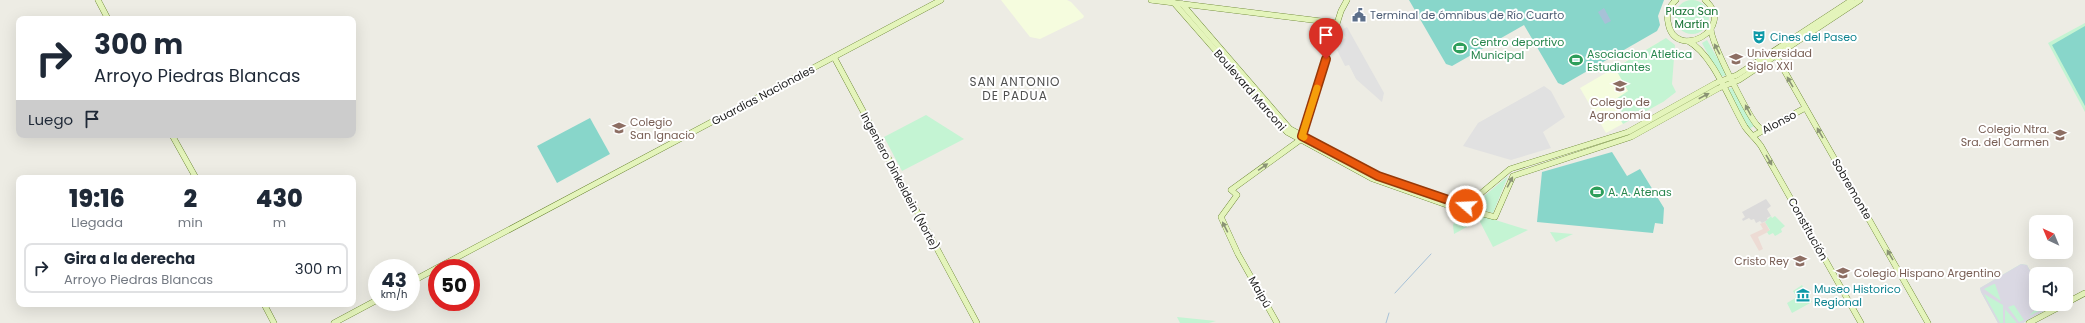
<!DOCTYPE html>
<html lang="es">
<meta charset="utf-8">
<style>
body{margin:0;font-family:Poppins,sans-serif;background:#f2f2f3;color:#1f2937;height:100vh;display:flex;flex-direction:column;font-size:15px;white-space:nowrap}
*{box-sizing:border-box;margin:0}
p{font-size:13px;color:#747a83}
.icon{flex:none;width:22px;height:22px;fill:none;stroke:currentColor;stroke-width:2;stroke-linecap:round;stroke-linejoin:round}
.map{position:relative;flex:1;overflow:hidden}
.details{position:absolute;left:16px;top:175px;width:340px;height:132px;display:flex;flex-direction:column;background:#fff;border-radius:8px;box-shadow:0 4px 16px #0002}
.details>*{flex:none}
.hud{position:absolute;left:16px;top:16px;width:340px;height:122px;border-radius:8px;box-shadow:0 4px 16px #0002;background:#fff;color:#1f2937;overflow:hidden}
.needle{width:26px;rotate:316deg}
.tools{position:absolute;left:2029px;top:215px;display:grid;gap:8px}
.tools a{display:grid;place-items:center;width:44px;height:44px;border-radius:8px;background:#fff;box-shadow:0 4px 16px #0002;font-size:20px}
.speed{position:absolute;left:368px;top:259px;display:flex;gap:8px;font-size:20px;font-weight:700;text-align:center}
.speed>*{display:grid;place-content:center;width:52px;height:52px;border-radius:50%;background:#fff;box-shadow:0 4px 16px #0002;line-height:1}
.speed small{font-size:10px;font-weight:400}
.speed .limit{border:6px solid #d22;background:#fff;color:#111}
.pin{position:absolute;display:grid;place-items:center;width:34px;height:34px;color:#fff;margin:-41px -17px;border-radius:50% 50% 50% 0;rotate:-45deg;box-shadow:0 0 4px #0007}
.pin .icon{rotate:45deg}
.me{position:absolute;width:44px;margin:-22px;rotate:289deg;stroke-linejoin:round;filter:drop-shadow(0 0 3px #0008)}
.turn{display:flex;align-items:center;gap:14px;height:84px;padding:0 12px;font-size:18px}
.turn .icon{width:52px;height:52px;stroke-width:2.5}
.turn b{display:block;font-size:28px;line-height:34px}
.then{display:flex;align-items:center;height:38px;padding:0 12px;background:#0003;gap:8px;font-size:15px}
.eta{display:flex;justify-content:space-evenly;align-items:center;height:68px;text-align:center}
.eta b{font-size:24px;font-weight:800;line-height:28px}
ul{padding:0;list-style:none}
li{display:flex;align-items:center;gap:12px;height:50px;margin:0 8px 6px;padding:0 4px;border:2px solid #e0e1e3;border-radius:8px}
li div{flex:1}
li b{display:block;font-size:15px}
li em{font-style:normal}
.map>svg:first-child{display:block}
</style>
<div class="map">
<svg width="2085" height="323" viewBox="0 0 2085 323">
<rect width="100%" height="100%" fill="#edece4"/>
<path fill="#dbdada" d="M1766,199L1771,206L1767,209L1771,216L1767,218L1768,220L1762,223L1760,221L1756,223L1754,219L1751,220L1749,218L1743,221L1742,219L1745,217L1742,212Z"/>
<path fill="#eddbd4" d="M1765,222L1770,231L1758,237L1763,249L1759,251L1750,235L1763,229L1760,224Z"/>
<g fill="#f5fcde">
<path d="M1001,0H1067L1071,2L1084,16L1083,18L1040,39L1030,37Z"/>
<path d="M1659,42L1663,102L1606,133L1580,88Z"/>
</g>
<g fill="#c4f4d3">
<circle cx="1692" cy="17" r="17"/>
<path d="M2085,23V112L2048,43Z"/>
<path d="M1666,38L1675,45L1672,84L1676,92L1663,102L1623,124L1618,116L1621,113L1616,99L1628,91L1615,68Z"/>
<path d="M1707,40L1727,75L1720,77L1702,43Z"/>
<path d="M1732,88L1754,126L1749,129L1727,89Z"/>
<path d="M926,115L964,139L902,171L884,137Z"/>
<path d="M1508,176L1493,213L1471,207Z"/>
<path d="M1461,210L1469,214L1474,223L1454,234L1453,225Z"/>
<path d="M1476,214L1528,230L1493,247Z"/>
<path d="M1771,216L1772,218L1775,216L1785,226L1781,229L1782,232L1775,236L1773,233L1769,235L1767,232L1770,230L1765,222Z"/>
<path d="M1550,232L1573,234L1556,242Z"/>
<path d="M2021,264L2027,265L2036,282V304H2048V309L2023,323H1998L1981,292L1980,288Z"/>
<path d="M1802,285L1812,302L1792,313L1787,303L1797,297L1793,291Z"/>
<path d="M1177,317L1216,321L1209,323H1180Z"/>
</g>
<g fill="#88d6ca">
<path d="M1409,0H1664L1658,16L1660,25L1657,31L1563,85L1558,83L1524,25L1452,66L1446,64Z"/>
<path d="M2085,26V106L2052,45Z"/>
<path d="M590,118L610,154L557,183L537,146Z"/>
<path d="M1612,152L1627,176L1640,169L1664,208L1663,224L1655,223L1653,233L1537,222L1542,172Z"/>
</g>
<g fill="#e1e1e1">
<path d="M1347,27L1384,93L1382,102L1356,79L1349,65L1345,66L1337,50L1340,48V41L1346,38L1341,30Z"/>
<path d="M1544,86L1551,91L1565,117L1543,132L1551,148L1511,160L1463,146L1478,123Z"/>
</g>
<path fill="#dad8e3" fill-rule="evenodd" d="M2021,264L2027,265L2036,282V304H2040L2029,316L2043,309L2041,304H2048V309L2023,323H2017L2005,309V323H2003V305L1984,294L2000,323H1998L1981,292L1980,288ZM1994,284H1995L2001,301L1984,289ZM2014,305L2024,320L2019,322L2008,307Z"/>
<path fill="#a7c1d7" d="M1604,8L1611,21L1605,24L1598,12Z"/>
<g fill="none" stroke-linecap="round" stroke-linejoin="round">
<g stroke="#a7c1d7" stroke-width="1">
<path d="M1395,293L1431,254"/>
<path d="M1386,323L1389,313"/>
</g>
<g stroke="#4b6a0e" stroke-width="6">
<g id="secondary">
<path d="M98,0L108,19"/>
<path d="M1151,0L1337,23"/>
<path d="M1676,0C1670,5 1666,14 1668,22C1674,63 1738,29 1705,0"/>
<path d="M1174,3L1287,132L1373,179L1461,210L1472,211L1495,217L1513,176L1631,137L1719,88L1739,80L1860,0"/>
<path d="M1182,4L1290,129L1377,176L1467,207"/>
<path d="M1711,29C1711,43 1747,112 1756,124C1758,127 1761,129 1763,130"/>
<path d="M1688,41C1713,54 1730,102 1745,127C1750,134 1756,139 1761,146L1861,323"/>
<path d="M1776,56L1928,323"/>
<path d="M834,57L977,323"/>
<path d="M172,135L196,178"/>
<path d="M1753,136L1805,108"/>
<path d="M1461,210L1510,169L1628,132L1716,83L1737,75L1852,0"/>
<path d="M437,268L941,0"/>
<path d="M411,282L437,268"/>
<path d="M2066,303L2085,293"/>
<path d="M264,304L274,323"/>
<path d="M334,323L377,300"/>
<path d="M1277,323L1238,254L1221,217L1237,195L1231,190L1300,140L1341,11L1347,0"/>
<path d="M2029,323L2065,304"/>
</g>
</g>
<use href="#secondary" stroke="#e4f4bb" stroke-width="5.5"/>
</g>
<defs><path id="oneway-solid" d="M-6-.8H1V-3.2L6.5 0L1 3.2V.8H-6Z"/></defs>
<g fill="#8a9374">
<use href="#oneway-solid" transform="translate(1717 49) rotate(-118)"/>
<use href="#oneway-solid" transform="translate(1790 82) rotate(-120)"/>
<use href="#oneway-solid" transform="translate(1704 96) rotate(-28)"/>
<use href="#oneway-solid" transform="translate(1748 110) rotate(-118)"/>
<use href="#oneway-solid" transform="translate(1820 133) rotate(-120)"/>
<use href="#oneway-solid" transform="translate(1769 160) rotate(60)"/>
<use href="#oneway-solid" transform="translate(1263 167) rotate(-35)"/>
<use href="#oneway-solid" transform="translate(1510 182) rotate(-62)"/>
<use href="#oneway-solid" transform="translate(1225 227) rotate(-117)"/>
<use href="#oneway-solid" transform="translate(1890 255) rotate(-120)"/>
</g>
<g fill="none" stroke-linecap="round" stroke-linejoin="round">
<g stroke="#983908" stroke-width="10">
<path id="route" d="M1326,59L1302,136L1378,176L1466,206"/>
</g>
<use href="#route" stroke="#ea580c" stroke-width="7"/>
<path stroke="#f59e0b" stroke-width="7" d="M1304,137L1302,136L1317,88"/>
</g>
<defs>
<g id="civic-bare" transform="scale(1.08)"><path d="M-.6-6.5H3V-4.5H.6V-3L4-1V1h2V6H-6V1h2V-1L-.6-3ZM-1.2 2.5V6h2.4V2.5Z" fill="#5c6f8a" stroke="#fff" stroke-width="2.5" paint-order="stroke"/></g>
<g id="theatre-bare" transform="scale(1.08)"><path d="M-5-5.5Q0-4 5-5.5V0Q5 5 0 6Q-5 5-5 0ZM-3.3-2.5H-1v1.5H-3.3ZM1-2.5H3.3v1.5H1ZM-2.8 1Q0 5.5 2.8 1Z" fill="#0f9aa8" stroke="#fff" stroke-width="2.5" paint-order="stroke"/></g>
<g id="stadium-bare" transform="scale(1.08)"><path d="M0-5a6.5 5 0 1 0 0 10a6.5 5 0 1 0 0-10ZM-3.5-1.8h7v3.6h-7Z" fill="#2e9e5b" stroke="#fff" stroke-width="2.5" paint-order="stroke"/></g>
<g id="university-bare" transform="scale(1.08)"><path d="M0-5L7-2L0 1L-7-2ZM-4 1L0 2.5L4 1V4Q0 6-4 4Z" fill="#8d6e63" stroke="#fff" stroke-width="2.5" paint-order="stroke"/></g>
<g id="school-bare" transform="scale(1.08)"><path d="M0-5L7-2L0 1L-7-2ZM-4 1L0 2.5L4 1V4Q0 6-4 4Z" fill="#8d6e63" stroke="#fff" stroke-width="2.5" paint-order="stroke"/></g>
<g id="museum-bare" transform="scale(1.08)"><path d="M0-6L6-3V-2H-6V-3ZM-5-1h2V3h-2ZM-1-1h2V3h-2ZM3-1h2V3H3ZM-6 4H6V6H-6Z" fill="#0f9aa8" stroke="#fff" stroke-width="2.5" paint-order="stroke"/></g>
</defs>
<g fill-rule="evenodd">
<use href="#civic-bare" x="1359" y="15"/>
<use href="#theatre-bare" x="1759" y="37"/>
<use href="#stadium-bare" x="1460" y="48"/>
<use href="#university-bare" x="1736" y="59"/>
<use href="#stadium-bare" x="1576" y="60"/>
<use href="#school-bare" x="1620" y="86"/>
<use href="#university-bare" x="619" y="128"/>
<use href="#school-bare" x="2060" y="135"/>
<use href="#stadium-bare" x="1597" y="192"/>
<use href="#school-bare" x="1800" y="261"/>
<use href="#school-bare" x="1843" y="273"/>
<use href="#museum-bare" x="1803" y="295"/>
</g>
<g text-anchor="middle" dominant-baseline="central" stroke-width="4" stroke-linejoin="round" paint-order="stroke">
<g font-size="11" fill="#147132" stroke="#fff">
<text x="1692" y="11">Plaza San<tspan x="1692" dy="13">Martín</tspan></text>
</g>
<g font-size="11" fill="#4e5e75" stroke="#fff" text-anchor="start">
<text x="1370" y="15">Terminal de ómnibus de Río Cuarto</text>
</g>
<g font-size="11" fill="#0d838f" stroke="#fff" text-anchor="start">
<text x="1770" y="37">Cines del Paseo</text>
<text x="1814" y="289">Museo Historico<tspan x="1814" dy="13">Regional</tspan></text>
</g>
<g font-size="11" fill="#27864d" stroke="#fff" text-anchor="start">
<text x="1471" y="42">Centro deportivo<tspan x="1471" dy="13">Municipal</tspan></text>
<text x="1587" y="54">Asociacion Atletica<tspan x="1587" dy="13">Estudiantes</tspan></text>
<text x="1608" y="192">A. A. Atenas</text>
</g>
<g font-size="11" fill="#785e54" stroke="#fff" text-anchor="start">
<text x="1747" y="53">Universidad<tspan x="1747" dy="13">Siglo XXI</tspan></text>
<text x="1620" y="102" text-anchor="middle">Colegio de<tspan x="1620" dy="13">Agronomía</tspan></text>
<text x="630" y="122">Colegio<tspan x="630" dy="13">San Ignacio</tspan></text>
<text x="2049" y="129" text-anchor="end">Colegio Ntra.<tspan x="2049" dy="13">Sra. del Carmen</tspan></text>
<text x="1789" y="261" text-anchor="end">Cristo Rey</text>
<text x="1854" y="273">Colegio Hispano Argentino</text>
</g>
<g font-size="11" fill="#1d1d1d" stroke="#fff">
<text transform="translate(1250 90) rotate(49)">Boulevard Marconi</text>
<text transform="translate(763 95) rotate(-28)">Guardias Nacionales</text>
<text transform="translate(1779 122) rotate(-28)">Alonso</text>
<text transform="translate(900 181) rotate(62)">Ingeniero Dinkeldein (Norte)</text>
<text transform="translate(1852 189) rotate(60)">Sobremonte</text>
<text transform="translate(1808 229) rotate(61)">Constitución</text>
<text transform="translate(1260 292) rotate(60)">Maipú</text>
</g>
<g font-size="12" letter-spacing="1" fill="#505050" stroke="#fff">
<text x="1015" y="81">SAN ANTONIO<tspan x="1015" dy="14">DE PADUA</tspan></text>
</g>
</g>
</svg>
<div class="tools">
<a><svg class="needle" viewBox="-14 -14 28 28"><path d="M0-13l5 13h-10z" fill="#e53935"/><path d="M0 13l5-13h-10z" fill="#747a83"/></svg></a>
<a><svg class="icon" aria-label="sound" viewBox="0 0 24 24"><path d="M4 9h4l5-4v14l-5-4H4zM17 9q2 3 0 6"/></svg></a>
</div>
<div class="speed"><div>43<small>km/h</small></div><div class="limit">50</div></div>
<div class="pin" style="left:1326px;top:59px;background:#d93025"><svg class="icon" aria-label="arrive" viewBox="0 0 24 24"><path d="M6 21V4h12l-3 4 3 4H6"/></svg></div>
<svg class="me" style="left:1466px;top:206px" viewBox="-20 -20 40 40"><circle r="17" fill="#ea580c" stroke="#fff" stroke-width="3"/><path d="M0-11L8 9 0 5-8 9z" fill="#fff"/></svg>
<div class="hud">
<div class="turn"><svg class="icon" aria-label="right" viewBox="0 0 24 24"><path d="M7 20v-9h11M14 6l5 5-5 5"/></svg><div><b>300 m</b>Arroyo Piedras Blancas</div></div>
<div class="then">Luego<svg class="icon" aria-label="arrive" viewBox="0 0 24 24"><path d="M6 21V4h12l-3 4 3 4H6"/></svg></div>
</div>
<section class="details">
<div class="eta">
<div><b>19:16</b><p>Llegada</p></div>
<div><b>2</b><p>min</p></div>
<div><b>430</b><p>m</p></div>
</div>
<ul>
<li><svg class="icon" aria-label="right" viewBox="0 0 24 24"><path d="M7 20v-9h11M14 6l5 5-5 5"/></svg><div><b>Gira a la derecha</b><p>Arroyo Piedras Blancas</p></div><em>300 m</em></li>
</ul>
</section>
</div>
